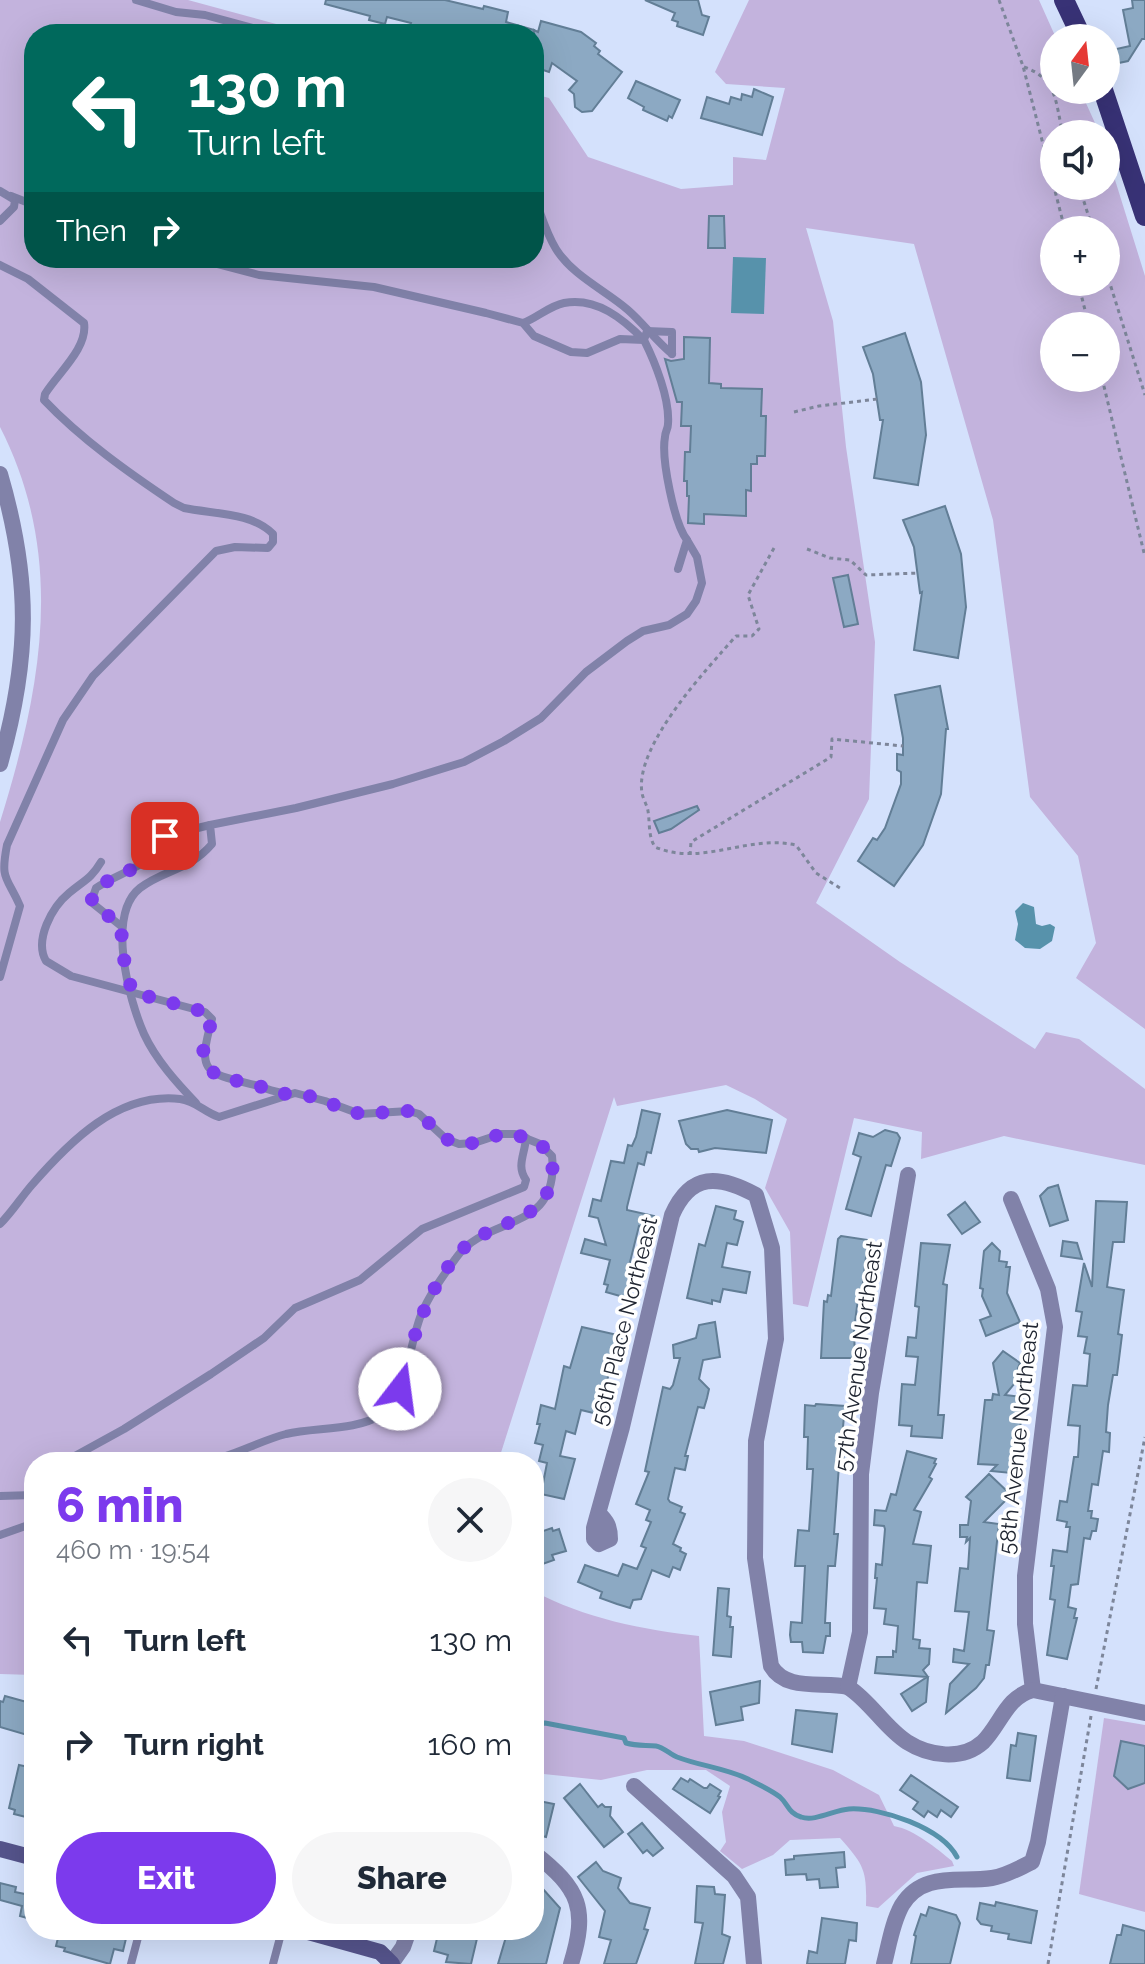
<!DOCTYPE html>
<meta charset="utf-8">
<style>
body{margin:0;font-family:Raleway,sans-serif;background:#f6f6f7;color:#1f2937;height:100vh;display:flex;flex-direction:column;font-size:30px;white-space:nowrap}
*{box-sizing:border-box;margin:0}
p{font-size:26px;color:#747a83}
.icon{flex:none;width:44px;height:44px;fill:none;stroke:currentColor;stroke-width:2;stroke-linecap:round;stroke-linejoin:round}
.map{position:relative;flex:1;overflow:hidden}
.details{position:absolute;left:24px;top:1452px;width:520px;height:488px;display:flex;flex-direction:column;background:#fff;border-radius:32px;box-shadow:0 8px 32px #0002}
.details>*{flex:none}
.hud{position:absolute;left:24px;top:24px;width:520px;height:244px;border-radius:32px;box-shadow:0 8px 32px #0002;background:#00695c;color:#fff;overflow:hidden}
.needle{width:52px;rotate:15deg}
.tools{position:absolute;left:1040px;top:24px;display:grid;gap:16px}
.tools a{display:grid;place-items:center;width:80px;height:80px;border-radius:50%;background:#fff;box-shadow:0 8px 32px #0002;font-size:40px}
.pin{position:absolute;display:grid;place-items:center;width:68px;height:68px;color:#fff;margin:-34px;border-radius:16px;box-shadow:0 4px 12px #0006}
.me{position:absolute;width:88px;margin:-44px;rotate:15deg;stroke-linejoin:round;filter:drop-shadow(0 0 6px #0008)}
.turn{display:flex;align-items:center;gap:28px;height:168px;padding:0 32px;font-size:36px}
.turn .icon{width:104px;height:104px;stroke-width:2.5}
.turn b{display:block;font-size:56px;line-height:68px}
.then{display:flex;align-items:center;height:76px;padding:0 32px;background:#0003;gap:16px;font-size:30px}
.round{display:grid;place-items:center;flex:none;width:84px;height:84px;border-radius:42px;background:#f6f6f7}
.overview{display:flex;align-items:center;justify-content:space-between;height:136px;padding:0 32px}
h1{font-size:48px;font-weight:800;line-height:60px;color:#7c3aed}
.cta{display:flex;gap:16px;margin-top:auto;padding:16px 32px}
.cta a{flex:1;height:92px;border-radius:48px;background:#7c3aed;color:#fff;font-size:32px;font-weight:800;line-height:92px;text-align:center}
.cta a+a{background:#f6f6f7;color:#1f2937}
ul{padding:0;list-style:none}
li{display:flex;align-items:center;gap:24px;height:104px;padding:0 32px}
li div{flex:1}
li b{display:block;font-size:30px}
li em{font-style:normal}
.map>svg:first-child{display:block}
</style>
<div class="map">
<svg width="1145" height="1964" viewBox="0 0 1145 1964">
<rect width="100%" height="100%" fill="#d4e1fc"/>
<g fill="#c3b3dd" fill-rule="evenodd">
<path d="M0,0H188L313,34H34V258H534V94L549,98L588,157L681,189L733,185V157L766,160L785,88L726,84L715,72L749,0H1039L1056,38H1054V90H1080L1100,134H1054V186H1106V151L1145,276V1029L1076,978L1096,943L1078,856L1030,797L993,520L914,244L806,228L833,321L846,447L875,642L869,799L816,903L900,962L1035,1049L1046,1032L1079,1039L1145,1089V1165L1004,1136L921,1159L922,1132L854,1118L808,1307L793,1304L790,1232L765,1188L787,1119L755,1099L726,1085L617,1106L614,1097L498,1462H34V1675L0,1674V822C41,690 67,558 0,427ZM1054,230H1106V282H1054ZM1054,326H1106V378H1054Z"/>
<path d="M534,1591C583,1618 644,1630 699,1636L704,1736L744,1741L833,1770L879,1795L894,1826C915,1830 936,1848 952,1861L954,1866L917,1873L878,1908L866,1906C867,1870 864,1865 840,1838L790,1840L773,1855L742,1869L720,1851L726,1842L722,1812L730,1786L706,1770H647L601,1780L534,1773Z"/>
<path d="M1104,1718L1145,1725V1912L1079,1894Z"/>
</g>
<g fill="#5792ab">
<path d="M733,257L766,258L764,314L731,313Z"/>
<path d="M1023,903L1034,907L1036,924L1042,926L1050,924L1055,927L1052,941L1040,949L1025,948L1015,940L1018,924L1015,911Z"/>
</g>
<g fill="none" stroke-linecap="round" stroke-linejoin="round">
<path stroke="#5792ab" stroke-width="5" d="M534,1725L545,1723L624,1738L626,1743C636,1746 645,1745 656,1746C663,1747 670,1754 677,1757C700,1766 725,1768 748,1779C758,1784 771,1790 780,1797C789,1805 788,1813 801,1817C815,1822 834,1810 849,1809C881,1807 942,1828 957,1857"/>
</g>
<g fill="#8ca9c3" stroke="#627e96" stroke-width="2">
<path d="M326,0H445L483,9L484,6L508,12L506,22L534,30L533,34H477L449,27L447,34H427L416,31L417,28L410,26L411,23L387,17L385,24L369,20L370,16L325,4Z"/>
<path d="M645,0H698L702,15L709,17L703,35L677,26L678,22L672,20L675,13Z"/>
<path d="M1132,0H1145V39H1142L1128,61L1114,64L1112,50L1130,46L1123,10L1133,8Z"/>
<path d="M541,21L581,32L596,43L594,46L600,51L598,54L622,72L592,111L582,112L575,107L574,94L569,90L577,81L552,63L549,72L534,67V30L538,32Z"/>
<path d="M636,81L680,100L672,118L669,116L667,121L643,110L644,107L628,98Z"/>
<path d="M754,89L773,97L762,135L701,118L707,97L729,104L731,97L741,100L742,94L752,97Z"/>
<path d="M709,216H724L725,248H708Z"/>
<path d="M905,333L921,382L926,435L918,485L874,478L883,420H880L873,374L863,347Z"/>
<path d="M684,337L710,338L709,383L721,384V388L762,389L761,416H766L765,456H757V464H751V491L746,490V516L704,514V524L688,523L689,496H687V481H684L685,452H690L691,426H681L682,402H677L665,359L671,361L684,359Z"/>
<path d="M945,506L961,554L966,607L958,658L914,650L922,592L920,593L914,547L903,520Z"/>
<path d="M848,575L858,624L844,627L833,578Z"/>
<path d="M940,686L948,729H946L941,794L923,845L894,886L858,861L873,838L877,840L885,828L901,784V772L897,770V754L903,755V738L895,695Z"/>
<path d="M697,806L699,810L671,829L659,833L654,821Z"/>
<path d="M642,1110L660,1114L651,1153L647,1152L644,1165L638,1163L627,1207V1210L654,1216L651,1229L639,1226L629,1266V1271L633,1272L627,1298L606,1292L608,1285L604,1284L610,1260L581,1253L585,1239L606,1245L598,1218L589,1216L593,1199L601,1201L611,1161L624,1163L628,1145L632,1146L636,1137Z"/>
<path d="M727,1110L772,1120L766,1153L715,1148L699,1152L698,1149H691L686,1144L679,1121Z"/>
<path d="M885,1130L897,1133L900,1138L891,1166L886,1165L871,1216L846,1209L861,1157L853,1154L859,1133L873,1137Z"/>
<path d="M1058,1185L1068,1220L1050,1226L1040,1196L1048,1188Z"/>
<path d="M1096,1201L1127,1202L1124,1242H1113L1107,1287L1124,1290L1118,1334L1122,1335L1117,1375H1113L1108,1405L1106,1432L1110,1433L1109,1452L1103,1451L1098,1485L1092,1484L1088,1511H1092L1091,1518L1098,1519L1096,1531H1092L1090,1539L1084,1538L1078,1584L1071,1585L1068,1607L1076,1609L1074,1618H1077L1067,1659L1047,1655L1055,1600L1050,1599L1054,1566H1051L1053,1550L1067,1552L1070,1527H1066L1067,1522L1057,1520L1060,1501L1067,1502L1074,1457H1078L1080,1426L1068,1425L1073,1385L1087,1386L1090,1354L1084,1353L1087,1337L1078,1336L1082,1312L1076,1311L1084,1263L1092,1287Z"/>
<path d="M965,1202L980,1222L962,1234L948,1215Z"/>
<path d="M716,1206L736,1211L734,1219L743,1222L737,1245L727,1243L722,1267L750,1272L746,1293L723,1289L720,1302L712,1300V1304L687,1298L699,1244L705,1246Z"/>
<path d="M841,1236L868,1240L862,1291H859L854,1330L855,1358H821L824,1301L827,1302L828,1295L831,1296L838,1239Z"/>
<path d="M1063,1241L1077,1243L1082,1259L1061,1256Z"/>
<path d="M921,1243L950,1245L943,1284L947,1285L938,1415H944L942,1438L911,1436L912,1426L899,1425L902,1384L915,1385L918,1357L906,1356L908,1337L916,1338L919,1307L915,1306Z"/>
<path d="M992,1243L1000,1251L999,1261L1007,1262L1006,1267H1010L1007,1293L1020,1322L986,1336L980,1320L991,1316L982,1296L983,1289L980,1288L984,1251Z"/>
<path d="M715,1322L720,1357L703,1360L699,1379L709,1389L707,1398L704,1408L698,1407L685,1456H688L685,1470L675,1468L668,1499L670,1502L682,1507L680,1512L685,1514L673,1544L681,1548L680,1551L686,1554L680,1570L673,1567L669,1577L652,1570L641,1599L633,1600L630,1608L617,1604L600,1598L602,1592L578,1582L585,1565L618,1576L623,1564L637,1569L646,1548L641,1546L651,1522L646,1520L650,1510L636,1504L649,1472L645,1471L663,1387L670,1389L673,1385L680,1358H674L673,1345L696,1338L699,1325Z"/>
<path d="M582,1327L622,1336L617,1360L612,1359L603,1399L613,1401L610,1417L581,1410L575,1434L566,1431L560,1456L575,1459L564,1499L541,1494L547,1463L539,1461L543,1445L535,1443L540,1424H537L541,1405L555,1409L564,1366L570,1368Z"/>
<path d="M1003,1351L1020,1363L1018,1368L1024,1372L1005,1395L1023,1397L1020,1430L1015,1429L1011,1473L991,1471L997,1465L978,1464L985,1400H992L993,1394L999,1395L993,1363Z"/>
<path d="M816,1404L845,1406L841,1448H844L843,1465H839L834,1534H838L835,1566H828L825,1623H830V1636H826L823,1653L803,1652L802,1642H791L790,1635L791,1622L802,1623L805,1566H795L798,1530L809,1531L812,1487L813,1469H807L808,1437H804L805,1405L815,1406Z"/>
<path d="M907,1451L936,1459L934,1463L936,1464L929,1477L932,1479L914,1510L921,1512L913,1544L931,1546L927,1583L917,1582L913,1639L920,1640L919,1648L930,1649L929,1664L923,1670L928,1677L926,1702L912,1711L901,1694L927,1677L875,1673L877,1657H893V1651L896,1652L898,1626L884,1624L886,1609L874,1608L877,1578H875L876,1564L882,1565L885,1529L884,1526L874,1525L875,1510L886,1511L891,1494L896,1495Z"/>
<path d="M989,1474L1009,1493L1005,1497L1007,1499L984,1522L999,1524L987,1630L994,1631L989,1665H986L984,1678L976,1688L946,1713L950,1684L969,1664L953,1662L954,1649L964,1651L969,1612L955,1611L960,1568L968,1569L970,1538L966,1542L967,1537H960V1525H968L971,1501L966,1497Z"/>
<path d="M552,1528L553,1531L559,1529L566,1551L552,1555L554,1560L534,1567V1539L539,1538L537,1533Z"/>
<path d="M718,1588L729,1589L727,1616L731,1617L730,1627H733L731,1657L713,1655Z"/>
<path d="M760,1681L759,1703L741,1707L743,1720L716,1725L710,1692Z"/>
<path d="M5,1696L34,1704V1737L0,1727V1701L3,1702Z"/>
<path d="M796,1710L837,1714L832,1752L792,1744Z"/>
<path d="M1018,1733L1036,1736L1030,1781L1007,1778L1011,1745L1016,1746Z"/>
<path d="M1121,1741L1145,1746V1783L1128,1789L1114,1776Z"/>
<path d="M19,1765L34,1768V1805L30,1818L14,1814L15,1810L9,1808Z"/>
<path d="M911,1775L958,1807L951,1817L941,1810L937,1817L928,1811L924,1817L913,1809L918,1802L900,1790Z"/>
<path d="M681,1778L688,1782L690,1779L704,1788H707L710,1784L721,1791L718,1796L720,1797L710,1813L673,1789Z"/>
<path d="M580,1784L598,1807L602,1804L605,1807H611L610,1816L623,1832L604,1847L564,1798Z"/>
<path d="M534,1800L554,1804L546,1837L534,1834Z"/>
<path d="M642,1823L663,1848L653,1856L647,1850L643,1853L628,1834Z"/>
<path d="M844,1852L845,1867L836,1868L838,1887L820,1888L819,1879L807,1880L806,1874L786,1875L785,1860L794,1859V1856Z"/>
<path d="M596,1862L603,1871L621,1878L618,1888L630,1903L650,1908L644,1929L648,1930L636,1964H604L611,1940L599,1937L605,1911L578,1877Z"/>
<path d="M30,1877L34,1878V1920L20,1916L22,1906L0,1900V1883L16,1887L15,1892L25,1894Z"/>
<path d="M534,1879L560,1908L546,1964H498L508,1930H534Z"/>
<path d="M697,1886L714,1887L715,1894L725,1895L722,1934L730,1937L723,1964H695L703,1923L695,1922Z"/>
<path d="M996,1902L1037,1911L1031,1943L1008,1939L1009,1934L991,1931L992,1926L981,1924L977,1919L980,1903L995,1906Z"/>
<path d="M929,1907L956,1915L960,1923L950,1964H911L916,1936L914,1935L921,1914L926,1916Z"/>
<path d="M822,1918L857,1923L856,1941L849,1940L845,1964H807L809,1951L817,1953Z"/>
<path d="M1123,1925L1145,1931V1964H1110L1117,1935H1121Z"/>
<path d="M60,1930H128L123,1951L114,1949L110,1964L64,1951L65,1948L56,1946Z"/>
<path d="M439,1930H479L471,1964L446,1962L448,1955L434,1951Z"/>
</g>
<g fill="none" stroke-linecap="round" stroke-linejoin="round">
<g stroke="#7d869a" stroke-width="3" stroke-dasharray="4 4" stroke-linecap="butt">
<path d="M999,0L1023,66L1065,230"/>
<path d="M1024,67C1058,79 1055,102 1063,134"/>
<path d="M1079,186L1093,230"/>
<path d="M1106,271L1145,395"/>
<path d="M1078,282L1089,326"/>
<path d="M1102,378L1145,557"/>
<path d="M794,412L819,406L878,399"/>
<path d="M774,548L748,595L759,629L752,636H736C707,669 634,746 642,793C643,799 647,805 648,811C650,823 648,836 655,847C702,867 748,834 796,845L816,873L840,888"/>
<path d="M807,549L830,558L850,560L866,575L919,573"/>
<path d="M690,855L691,842L831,757L832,739L903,746"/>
<path d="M1096,1689L1145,1437"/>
<path d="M1048,1964L1091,1716"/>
</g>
<g stroke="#8182a9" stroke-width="8">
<path d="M136,0L176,12L205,15L275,34"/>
<path d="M0,191L15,200L14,207L0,221"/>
<path d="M11,196L34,205"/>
<path d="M534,196C541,214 546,233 556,249C573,276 605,290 628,310C644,324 656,341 672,354"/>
<path d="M194,258L259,275L374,287L486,313L523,323L534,336L571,352L587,353L620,339L644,340C623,319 597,297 564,303C549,306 537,318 523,323"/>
<path d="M0,265L28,279L84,323C88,348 58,373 45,394L44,400C81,439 129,473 174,503L184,508C212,514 252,512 273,534V542L268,548L235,547L216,551L93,676L63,720L7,845C0,881 7,876 20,906L0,977"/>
<path d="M672,354V332L647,331L644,340C655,362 670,399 668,424C668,429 665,432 665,437C661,458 674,523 687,540L678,569"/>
<path d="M101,862C91,879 83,881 69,893C52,907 34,940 46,961L71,976L205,1012L212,1019C197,1073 204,1073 255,1085C266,1088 274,1093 286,1093"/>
<path d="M121,926L91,902L96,888C121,871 155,866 165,836L210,825"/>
<path d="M196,1103C177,1083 156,1060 144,1034C129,1000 106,915 140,888C165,869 189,871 212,844L210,825L296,808L393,784L464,762L504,741L541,718L586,672L627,641L643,631L669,625L687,614L696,601L702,583L697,557L687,540"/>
<path d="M0,1224C12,1212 20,1199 31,1186C69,1142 118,1092 180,1099C196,1101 204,1112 219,1117L295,1093L325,1101L360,1114L409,1111L419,1114L446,1139L459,1144L474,1143L501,1134H515L540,1144L552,1156C560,1234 486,1214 456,1258C443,1276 429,1295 421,1315C410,1342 405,1400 381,1415C355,1431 316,1427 286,1434C259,1441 234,1456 205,1462"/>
<path d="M64,1462L124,1429L211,1374L264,1338L295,1308L360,1280L422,1229L524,1187L526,1180C516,1166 525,1154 526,1138"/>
<path d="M0,1496L34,1495"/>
<path d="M0,1535L34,1523"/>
<path d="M131,1964L140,1930"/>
<path d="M273,1964L282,1930"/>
</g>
<g stroke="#8182a9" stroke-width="16">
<path d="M0,474C31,580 30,658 0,764"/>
<path d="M1011,1199L1048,1289L1055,1327L1025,1576V1624L1033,1690"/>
<path d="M598,1513C607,1521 610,1527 610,1539L599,1544L594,1539V1528L622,1427L672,1215C691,1172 719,1175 756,1195L772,1248L776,1339L756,1441L755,1558L771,1666C786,1692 823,1681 848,1687C871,1702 885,1728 907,1742C929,1756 962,1761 983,1742C1001,1724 1006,1697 1033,1690L1145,1713"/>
<path d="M848,1687L860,1632L861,1474L871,1393L908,1175"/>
<path d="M634,1786L734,1876L748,1897L754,1964"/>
<path d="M534,1853C580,1889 588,1909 571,1964"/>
<path d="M391,1964L403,1947L409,1930"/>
<path d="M884,1964C889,1945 892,1923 902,1905C923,1871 959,1883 992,1878C1006,1876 1019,1868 1032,1862L1038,1842L1063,1696"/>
</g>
<g stroke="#55548c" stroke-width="16">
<path d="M0,1849L34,1858"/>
<path d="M301,1930L380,1952L392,1964"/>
</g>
<g stroke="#383276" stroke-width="20">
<path d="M1064,0L1082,38"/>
<path d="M1103,90L1145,216"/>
</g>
</g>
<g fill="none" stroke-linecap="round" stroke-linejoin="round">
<path stroke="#7c3aed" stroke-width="14" stroke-dasharray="0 25.2" d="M165,836C155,866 121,871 96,888L91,902L121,926L123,955L132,992L205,1012L212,1019L203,1052L207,1066L218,1077L257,1085L276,1093L309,1096L360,1114L409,1111L419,1114L446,1139L459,1144L474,1143L501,1134H515L540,1144L552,1156C559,1229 492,1214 458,1254C425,1293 412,1341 400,1389"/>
</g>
<g text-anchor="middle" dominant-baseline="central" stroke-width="7" stroke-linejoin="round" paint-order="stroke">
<g font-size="22" fill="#202632" stroke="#fff">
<text transform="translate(624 1321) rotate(-76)">56th Place Northeast</text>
<text transform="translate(858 1356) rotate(-82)">57th Avenue Northeast</text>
<text transform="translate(1018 1438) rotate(-84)">58th Avenue Northeast</text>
</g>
</g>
</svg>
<div class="tools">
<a><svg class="needle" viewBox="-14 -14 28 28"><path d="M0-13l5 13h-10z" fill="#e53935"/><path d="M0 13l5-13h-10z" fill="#747a83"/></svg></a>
<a><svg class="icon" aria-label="sound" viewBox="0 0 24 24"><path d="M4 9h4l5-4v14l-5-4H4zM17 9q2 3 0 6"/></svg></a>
<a>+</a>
<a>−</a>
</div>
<div class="pin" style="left:165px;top:836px;background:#d93025"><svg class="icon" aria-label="arrive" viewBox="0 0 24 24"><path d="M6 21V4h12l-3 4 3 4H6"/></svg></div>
<svg class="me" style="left:400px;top:1389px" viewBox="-20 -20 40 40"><circle r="19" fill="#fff"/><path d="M0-13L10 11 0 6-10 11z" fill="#7c3aed"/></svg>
<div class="hud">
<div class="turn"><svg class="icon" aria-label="left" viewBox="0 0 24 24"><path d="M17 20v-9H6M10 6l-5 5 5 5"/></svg><div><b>130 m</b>Turn left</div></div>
<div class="then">Then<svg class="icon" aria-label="right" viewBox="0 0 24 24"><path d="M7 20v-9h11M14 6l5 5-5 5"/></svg></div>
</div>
<section class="details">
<div class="overview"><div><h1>6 min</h1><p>460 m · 19:54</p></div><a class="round"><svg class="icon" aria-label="close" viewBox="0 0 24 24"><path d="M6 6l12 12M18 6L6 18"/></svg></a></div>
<ul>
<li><svg class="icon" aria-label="left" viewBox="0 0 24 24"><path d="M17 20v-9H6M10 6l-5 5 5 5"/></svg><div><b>Turn left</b></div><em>130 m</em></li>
<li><svg class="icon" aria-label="right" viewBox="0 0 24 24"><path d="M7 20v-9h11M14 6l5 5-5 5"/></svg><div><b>Turn right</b></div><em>160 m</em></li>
</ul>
<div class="cta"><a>Exit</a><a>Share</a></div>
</section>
</div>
